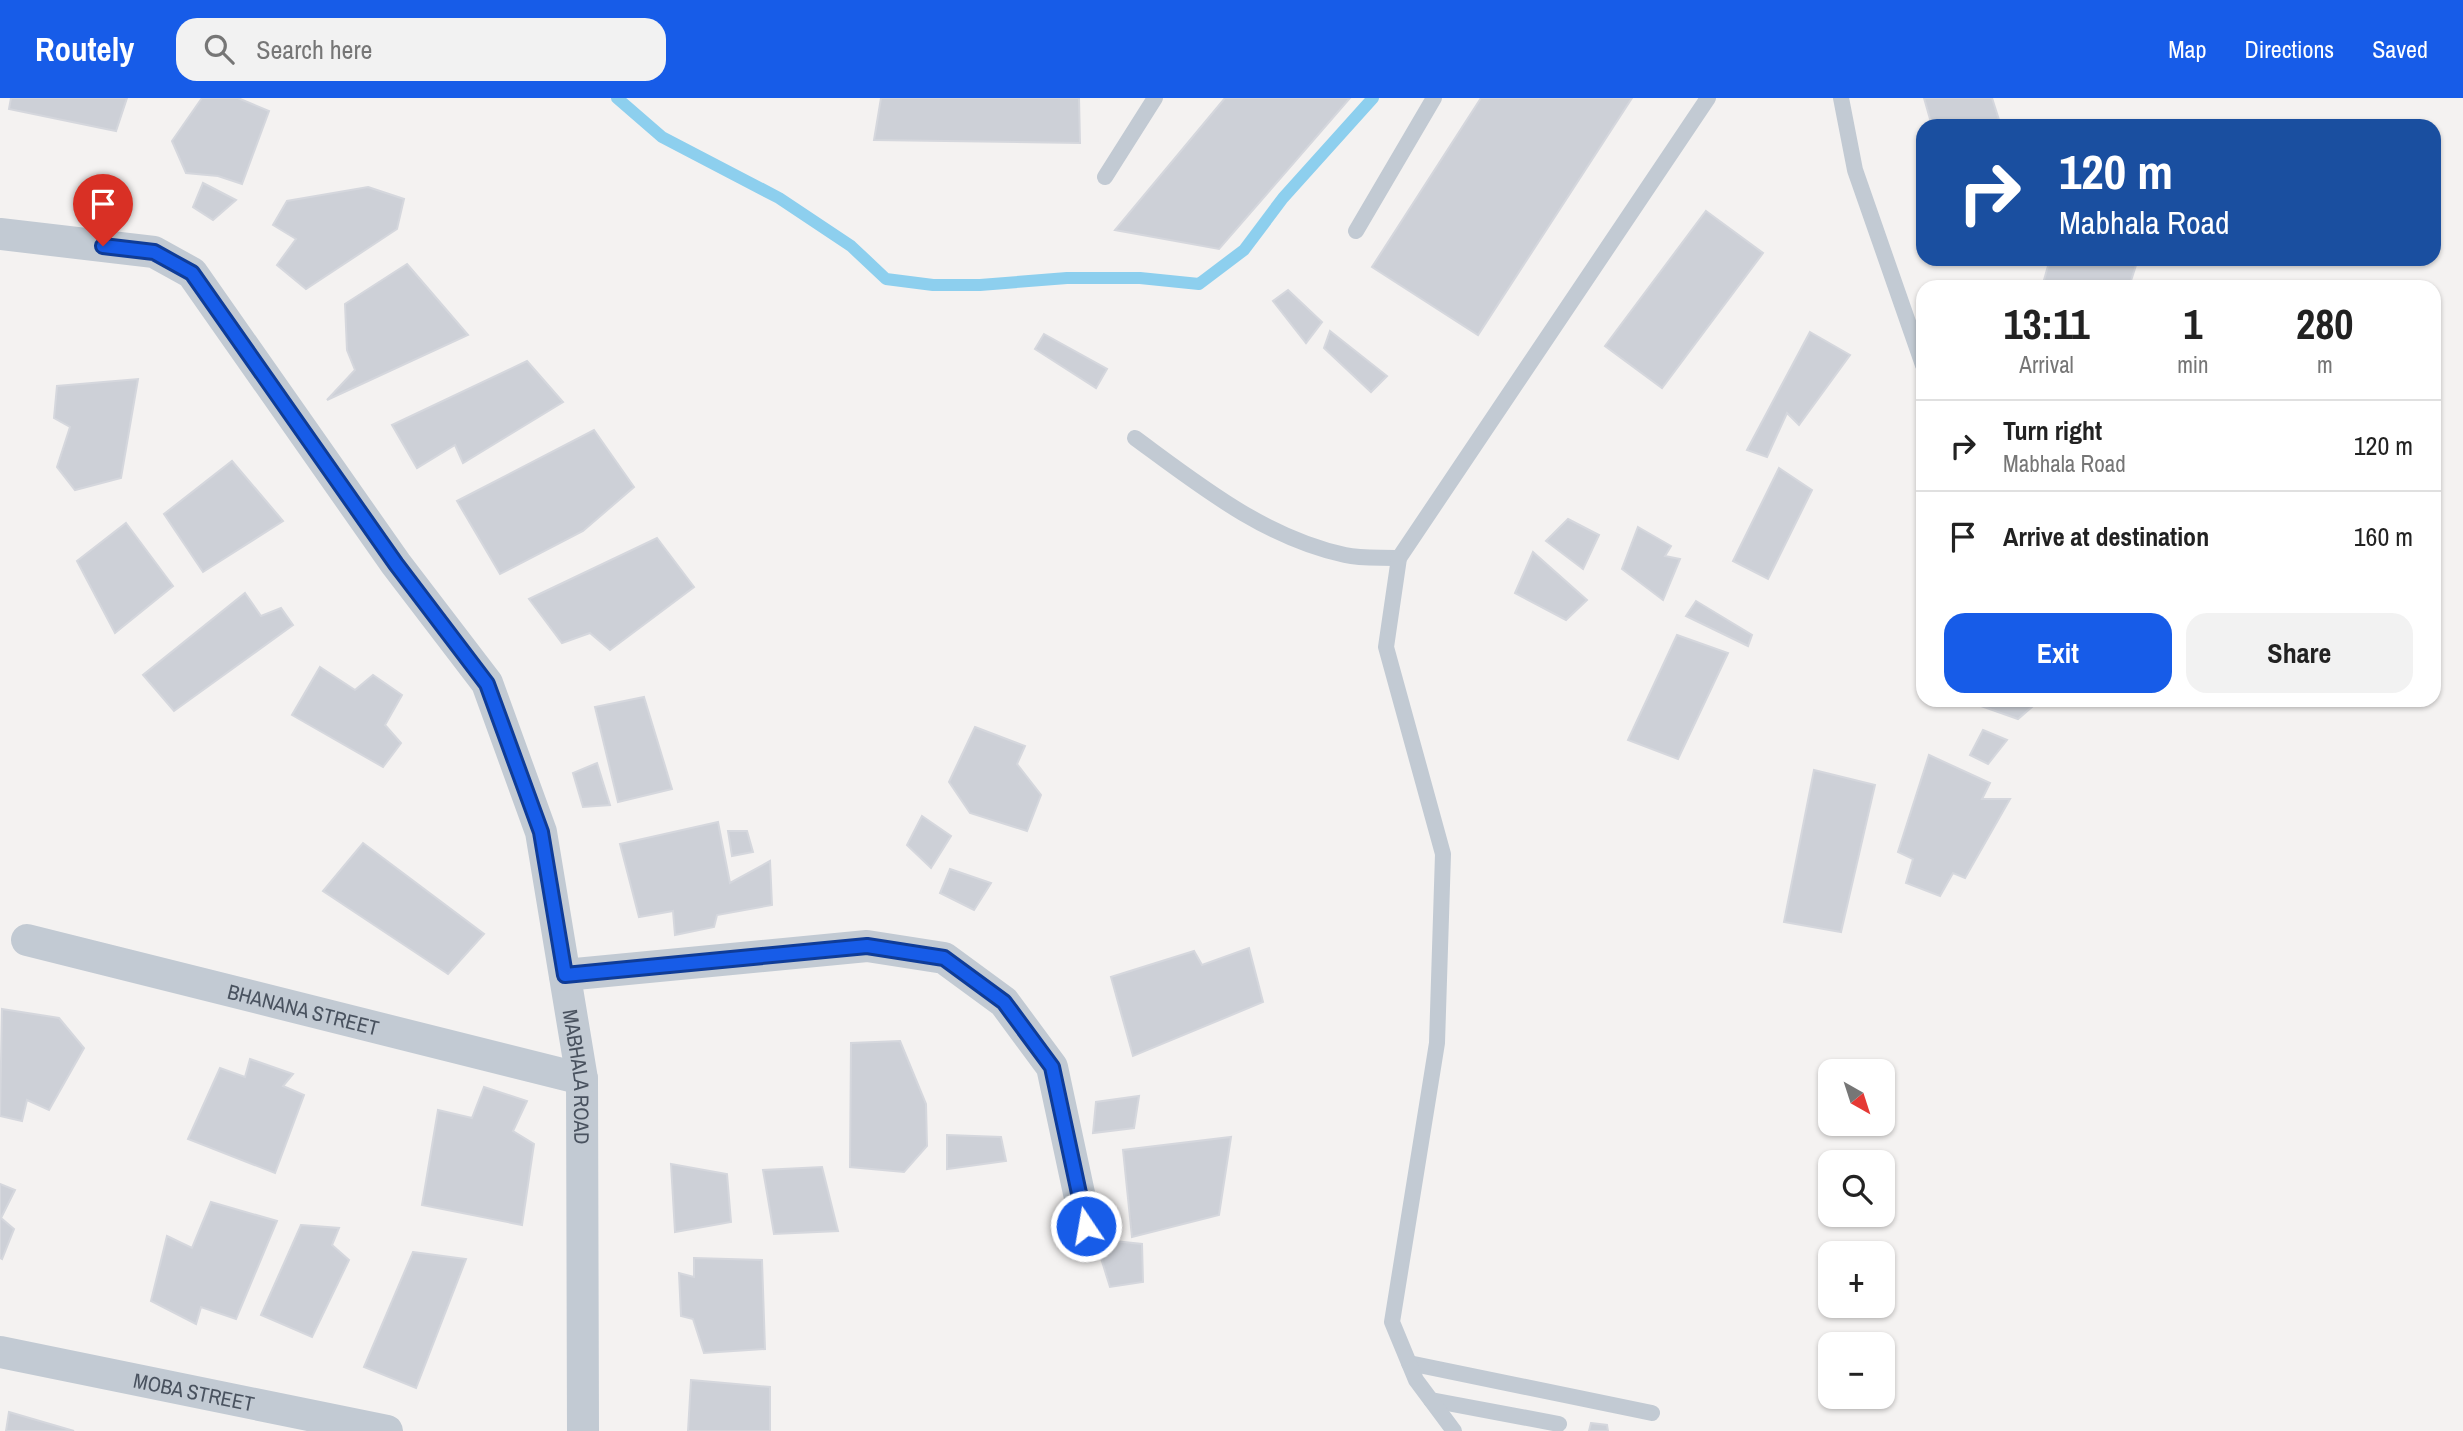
<!DOCTYPE html>
<meta charset="utf-8">
<style>
body{margin:0;font-family:"Archivo Narrow",sans-serif;background:#f2f2f2;color:#222;height:100vh;display:flex;flex-direction:column;font-size:26px;white-space:nowrap}
*{box-sizing:border-box;margin:0}
p{font-size:23px;color:#767676}
.icon{flex:none;width:38px;height:38px;fill:none;stroke:currentColor;stroke-width:2;stroke-linecap:round;stroke-linejoin:round}
.map{position:relative;flex:1;overflow:hidden}
.drawer{position:absolute;left:1916px;top:182px;width:525px;height:427px;display:flex;flex-direction:column;background:#fff;border-radius:21px;box-shadow:0 2px 5px #0004}
.drawer>*{flex:none}
.guide{position:absolute;left:1916px;top:21px;width:525px;height:147px;border-radius:21px;box-shadow:0 2px 5px #0004;background:#1a4fa0;color:#fff;overflow:hidden}
.needle{width:46px;rotate:141deg}
.controls{position:absolute;left:1818px;top:961px;display:grid;gap:14px}
.controls a{display:grid;place-items:center;width:77px;height:77px;border-radius:14px;background:#fff;box-shadow:0 2px 5px #0004;font-size:35px}
.pin{position:absolute;display:grid;place-items:center;width:60px;height:60px;color:#fff;margin:-72px -30px;border-radius:50% 50% 50% 0;rotate:-45deg;box-shadow:0 0 7px #0007}
.pin .icon{rotate:45deg}
.me{position:absolute;width:77px;margin:-38px;rotate:348deg;stroke-linejoin:round;filter:drop-shadow(0 0 5px #0008)}
.turn{display:flex;align-items:center;gap:24px;height:147px;padding:0 28px;font-size:32px}
.turn .icon{width:91px;height:91px;stroke-width:2.5}
.turn b{display:block;font-size:49px;line-height:60px}
.eta{display:flex;justify-content:space-evenly;align-items:center;height:119px;text-align:center}
.eta b{font-size:42px;font-weight:800;line-height:49px}
.primary-button{display:flex;gap:14px;margin-top:auto;padding:14px 28px}
.primary-button a{flex:1;height:80px;border-radius:21px;background:#175ce8;color:#fff;font-size:28px;font-weight:800;line-height:80px;text-align:center}
.primary-button a+a{background:#f2f2f2;color:#222}
ul{padding:0;list-style:none}
li{display:flex;align-items:center;gap:21px;height:91px;padding:0 28px;border-top:2px solid #e0e0e0}
li div{flex:1}
li b{display:block;font-size:26px}
li em{font-style:normal}
header{display:flex;align-items:center;gap:42px;box-sizing:border-box;height:98px;padding:0 35px;background:#175ce8;color:#fff}
header strong{font-size:33px}
nav{display:flex;gap:38px;margin-inline-start:auto;font-size:24px}
.search{width:490px;height:63px;background:#f2f2f2;display:flex;align-items:center;gap:18px;box-sizing:border-box;padding:0 24px;border-radius:21px;color:#767676;font-size:26px}
.map>svg:first-child{display:block}
</style>
<header>
<strong>Routely</strong>
<div class="search"><svg class="icon" aria-label="search" viewBox="0 0 24 24"><circle cx="10" cy="10" r="6"/><path d="M15 15l6 6"/></svg>Search here</div>
<nav><a>Map</a><a>Directions</a><a>Saved</a></nav>
</header>
<div class="map">
<svg width="2463" height="1333" viewBox="0 0 2463 1333">
<rect width="100%" height="100%" fill="#f4f2f1"/>
<g fill="none" stroke-linecap="round" stroke-linejoin="round">
<path stroke="#8dcfee" stroke-width="12" d="M617,0L662,39L779,100L851,148L886,181L933,187H980L1067,180H1140L1199,186L1244,152L1283,100L1373,0"/>
</g>
<g fill="#cdd0d7" stroke="#d5d7dd" stroke-width="2">
<path d="M11,0H127L116,33L9,11Z"/>
<path d="M202,0H238L269,13L242,86L218,78L186,75L172,43Z"/>
<path d="M881,0H1079L1080,45L874,42Z"/>
<path d="M1225,0H1350L1219,151L1115,132Z"/>
<path d="M1481,0H1632L1478,237L1372,169Z"/>
<path d="M1924,0H1992L2001,28H1932Z"/>
<path d="M203,85L236,102L213,122L193,109Z"/>
<path d="M368,89L404,101L397,131L306,191L277,167L296,141L273,127L287,103Z"/>
<path d="M1706,113L1763,155L1662,290L1605,248Z"/>
<path d="M2050,161H2138L2129,189H2042Z"/>
<path d="M407,166L468,237L327,302L355,272L347,252L345,206Z"/>
<path d="M1288,192L1322,224L1306,245L1273,203Z"/>
<path d="M1330,233L1387,278L1371,294L1324,250Z"/>
<path d="M1810,234L1850,257L1799,327L1787,315L1767,359L1747,352Z"/>
<path d="M1044,236L1107,271L1096,290L1035,251Z"/>
<path d="M527,263L563,304L463,365L455,347L417,370L392,327Z"/>
<path d="M138,281L121,380L75,392L57,369L70,329L54,320L57,288Z"/>
<path d="M594,332L634,389L583,433L500,476L457,403Z"/>
<path d="M232,363L283,423L203,474L164,416Z"/>
<path d="M1779,370L1812,392L1768,481L1733,463Z"/>
<path d="M1568,421L1599,437L1583,471L1546,443Z"/>
<path d="M126,425L173,488L115,535L77,463Z"/>
<path d="M1638,429L1671,448L1665,458L1680,461L1663,502L1622,471Z"/>
<path d="M657,440L694,489L610,552L590,535L562,545L529,501Z"/>
<path d="M1533,454L1587,502L1566,522L1515,495Z"/>
<path d="M245,495L261,518L281,510L293,527L174,613L143,577Z"/>
<path d="M1696,503L1752,537L1748,548L1686,518Z"/>
<path d="M1677,537L1728,555L1678,661L1628,642Z"/>
<path d="M320,569L355,592L373,577L402,597L385,627L401,645L383,669L292,617Z"/>
<path d="M644,599L672,691L618,704L595,609Z"/>
<path d="M1981,602H2040L2018,621L1978,607Z"/>
<path d="M975,629L1025,648L1017,666L1041,697L1027,733L970,715L949,684Z"/>
<path d="M1983,632L2007,642L1988,666L1970,657Z"/>
<path d="M1929,657L1990,685L1982,701H2010L1965,780L1953,775L1940,798L1906,785L1913,761L1898,754Z"/>
<path d="M597,665L610,707L583,709L573,675Z"/>
<path d="M1814,672L1875,687L1841,834L1784,824Z"/>
<path d="M922,718L951,738L931,770L907,747Z"/>
<path d="M718,724L730,785L770,763L772,807L717,817L714,829L675,837L673,813L639,819L620,746Z"/>
<path d="M728,733H747L753,754L732,758Z"/>
<path d="M363,745L484,836L448,876L323,793Z"/>
<path d="M950,771L991,785L974,812L940,795Z"/>
<path d="M1249,850L1263,904L1133,958L1111,879L1194,853L1202,867Z"/>
<path d="M2,911L59,920L84,950L49,1012L27,1002L22,1023L0,1018Z"/>
<path d="M900,943L926,1006L927,1048L904,1074L850,1069L851,945Z"/>
<path d="M250,961L293,976L283,988L304,997L275,1075L188,1041L220,970L245,979Z"/>
<path d="M484,989L527,1003L513,1033L534,1046L522,1127L422,1107L438,1012L472,1020Z"/>
<path d="M1139,998L1134,1030L1093,1035L1096,1004Z"/>
<path d="M947,1037L1001,1039L1006,1063L947,1071Z"/>
<path d="M1231,1039L1219,1117L1132,1139L1123,1052Z"/>
<path d="M671,1066L727,1076L731,1124L675,1134Z"/>
<path d="M822,1069L838,1133L774,1136L763,1072Z"/>
<path d="M0,1086L15,1092L1,1120L14,1131L2,1161L0,1160Z"/>
<path d="M211,1104L277,1123L236,1221L201,1209L196,1226L151,1203L167,1138L192,1150Z"/>
<path d="M301,1127L339,1130L332,1147L349,1162L312,1239L261,1217Z"/>
<path d="M1095,1141L1142,1146L1143,1184L1110,1189Z"/>
<path d="M413,1154L466,1161L416,1290L364,1269Z"/>
<path d="M694,1160L762,1162L765,1251L704,1255L693,1221L681,1218L679,1175L694,1179Z"/>
<path d="M691,1282L770,1289V1333H688Z"/>
<path d="M9,1314L74,1333H6Z"/>
<path d="M1591,1325L1607,1327L1608,1333H1589Z"/>
</g>
<g fill="none" stroke-linecap="round" stroke-linejoin="round">
<g stroke="#c2cad3" stroke-width="16">
<path d="M1841,0L1855,72L1923,267"/>
<path d="M1105,79L1155,0"/>
<path d="M1356,133L1434,0"/>
<path d="M1135,340C1199,387 1265,440 1345,457C1362,461 1381,459 1399,460"/>
<path d="M1409,1265L1652,1315"/>
<path d="M1431,1302L1559,1326"/>
<path d="M1454,1333L1416,1282L1392,1224L1437,945L1443,756L1386,549L1399,460L1708,0"/>
</g>
<g stroke="#c2cad3" stroke-width="32">
<path id="s1" d="M0,136L154,154L192,175L396,466L487,585L541,734L582,981L583,1333"/>
<path id="s2" d="M27,842L582,981"/>
<path d="M565,877L867,848L944,860L1004,904L1052,969L1086,1128"/>
<path id="s3" d="M0,1254L387,1333"/>
</g>
</g>
<g fill="none" stroke-linecap="round" stroke-linejoin="round">
<g stroke="#0f3c97" stroke-width="18">
<path id="route" d="M103,148L154,154L192,175L396,466L487,586L541,734L565,877L867,848L944,860L1004,904L1052,969L1086,1128"/>
</g>
<use href="#route" stroke="#175ce8" stroke-width="12"/>
</g>
<g text-anchor="middle" dominant-baseline="central" stroke-width="6" stroke-linejoin="round" paint-order="stroke">
<g font-size="21" fill="#49525f" stroke="#fff">
<text stroke="none"><textPath href="#s2" startOffset="285">BHANANA STREET</textPath></text>
<text stroke="none"><textPath href="#s1" startOffset="1110">MABHALA ROAD</textPath></text>
<text stroke="none"><textPath href="#s3" startOffset="198">MOBA STREET</textPath></text>
</g>
</g>
</svg>
<div class="controls">
<a><svg class="needle" viewBox="-14 -14 28 28"><path d="M0-13l5 13h-10z" fill="#e53935"/><path d="M0 13l5-13h-10z" fill="#767676"/></svg></a>
<a><svg class="icon" aria-label="search" viewBox="0 0 24 24"><circle cx="10" cy="10" r="6"/><path d="M15 15l6 6"/></svg></a>
<a>+</a>
<a>−</a>
</div>
<div class="pin" style="left:103px;top:148px;background:#d93025"><svg class="icon" aria-label="arrive" viewBox="0 0 24 24"><path d="M6 21V4h12l-3 4 3 4H6"/></svg></div>
<svg class="me" style="left:1086px;top:1128px" viewBox="-20 -20 40 40"><circle r="17" fill="#175ce8" stroke="#fff" stroke-width="3"/><path d="M0-11L8 9 0 5-8 9z" fill="#fff"/></svg>
<div class="guide">
<div class="turn"><svg class="icon" aria-label="right" viewBox="0 0 24 24"><path d="M7 20v-9h11M14 6l5 5-5 5"/></svg><div><b>120 m</b>Mabhala Road</div></div>
</div>
<section class="drawer">
<div class="eta">
<div><b>13:11</b><p>Arrival</p></div>
<div><b>1</b><p>min</p></div>
<div><b>280</b><p>m</p></div>
</div>
<ul>
<li><svg class="icon" aria-label="right" viewBox="0 0 24 24"><path d="M7 20v-9h11M14 6l5 5-5 5"/></svg><div><b>Turn right</b><p>Mabhala Road</p></div><em>120 m</em></li>
<li><svg class="icon" aria-label="arrive" viewBox="0 0 24 24"><path d="M6 21V4h12l-3 4 3 4H6"/></svg><div><b>Arrive at destination</b></div><em>160 m</em></li>
</ul>
<div class="primary-button"><a>Exit</a><a>Share</a></div>
</section>
</div>
